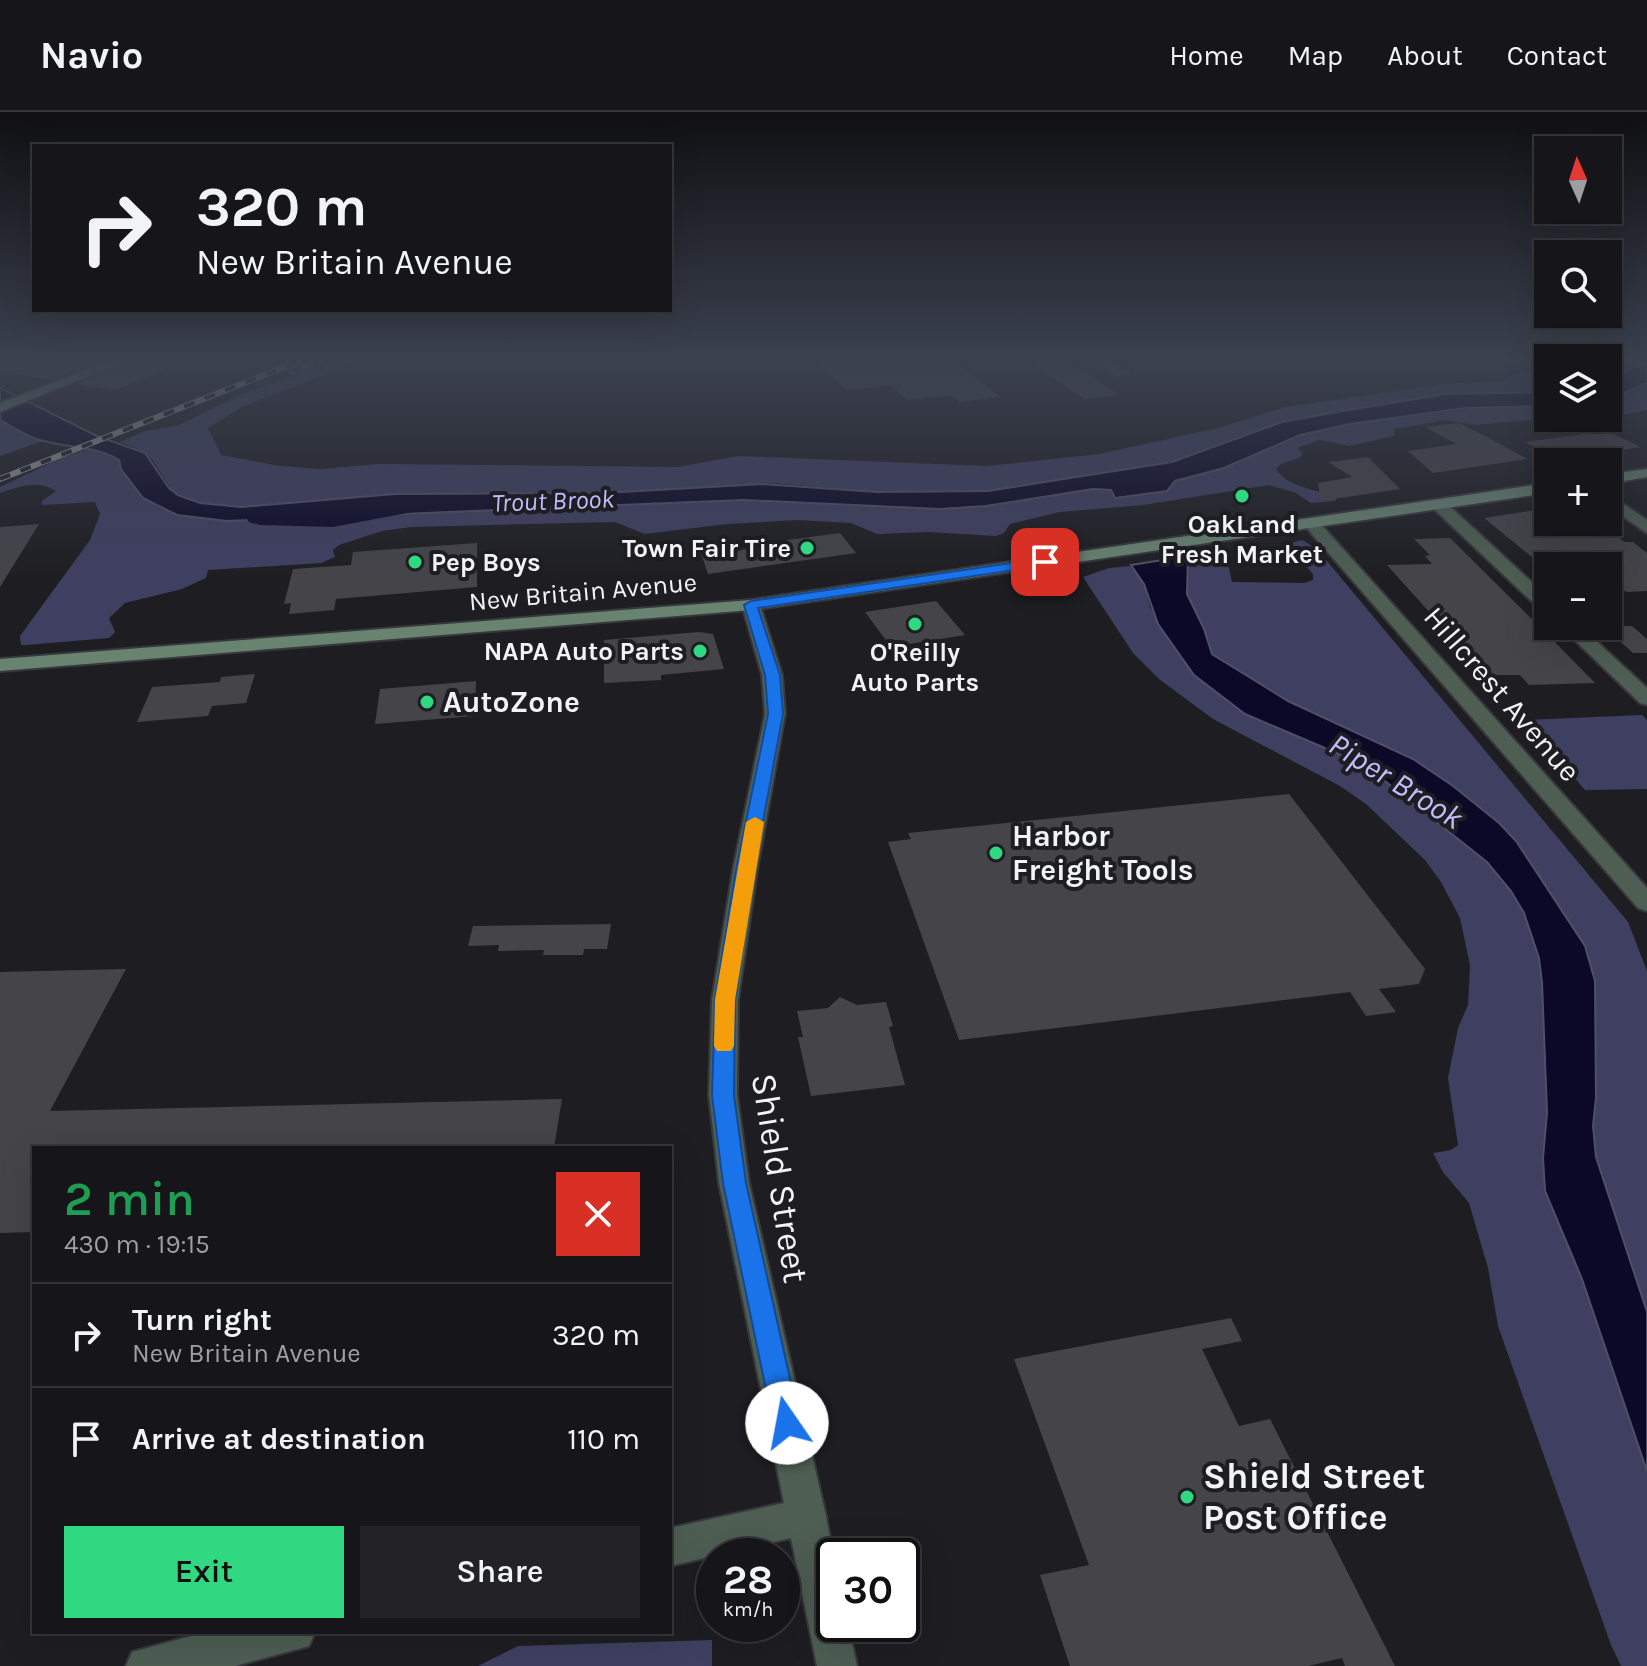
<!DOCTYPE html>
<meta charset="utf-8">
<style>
body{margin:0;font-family:Karla,sans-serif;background:#232327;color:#f1f3f6;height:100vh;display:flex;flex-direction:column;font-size:30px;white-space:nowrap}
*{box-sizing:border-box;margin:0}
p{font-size:26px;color:#9e9fa2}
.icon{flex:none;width:44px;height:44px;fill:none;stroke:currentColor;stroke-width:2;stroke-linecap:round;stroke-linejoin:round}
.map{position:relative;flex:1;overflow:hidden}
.sheet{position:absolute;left:32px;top:1034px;width:640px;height:488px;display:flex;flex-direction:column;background:#16161a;border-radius:0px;box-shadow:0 8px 32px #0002,0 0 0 2px #353539}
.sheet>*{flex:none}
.hud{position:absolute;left:32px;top:32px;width:640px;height:168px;border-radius:0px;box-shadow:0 8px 32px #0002,0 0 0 2px #353539;background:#16161a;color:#f1f3f6;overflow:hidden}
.needle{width:52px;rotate:357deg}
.controls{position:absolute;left:1534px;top:24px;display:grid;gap:16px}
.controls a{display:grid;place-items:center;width:88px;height:88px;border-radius:0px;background:#16161a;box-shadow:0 8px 32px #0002,0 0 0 2px #353539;font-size:40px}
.speed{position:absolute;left:696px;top:1426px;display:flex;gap:16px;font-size:40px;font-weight:700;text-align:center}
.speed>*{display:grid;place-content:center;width:104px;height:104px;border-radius:50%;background:#16161a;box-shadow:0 8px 32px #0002,0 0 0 2px #353539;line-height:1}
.speed small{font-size:20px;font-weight:400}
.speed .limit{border:4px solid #111;border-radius:12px;background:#fff;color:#111}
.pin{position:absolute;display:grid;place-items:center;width:68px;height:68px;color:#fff;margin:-34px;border-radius:16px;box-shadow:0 4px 12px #0006}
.me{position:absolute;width:88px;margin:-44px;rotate:348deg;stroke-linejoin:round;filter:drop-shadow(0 0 6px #0008)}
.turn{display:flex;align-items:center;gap:28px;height:168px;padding:0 32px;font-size:36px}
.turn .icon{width:104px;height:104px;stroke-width:2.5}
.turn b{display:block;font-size:56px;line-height:68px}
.round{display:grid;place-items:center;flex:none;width:84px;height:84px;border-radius:0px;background:#232327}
.overview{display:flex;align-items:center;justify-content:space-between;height:136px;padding:0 32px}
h1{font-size:48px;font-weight:600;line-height:60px;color:#1e9e55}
.button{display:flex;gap:16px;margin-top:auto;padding:16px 32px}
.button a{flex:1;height:92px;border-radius:0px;background:#31d882;color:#111;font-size:32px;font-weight:600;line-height:92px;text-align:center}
.button a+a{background:#232327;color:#f1f3f6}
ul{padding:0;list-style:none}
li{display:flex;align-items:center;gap:24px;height:104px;padding:0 32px;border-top:2px solid #353539}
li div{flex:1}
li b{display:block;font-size:30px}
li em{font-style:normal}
header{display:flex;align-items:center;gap:48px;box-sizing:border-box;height:112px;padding:0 40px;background:#16161a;border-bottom:2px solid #353539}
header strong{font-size:38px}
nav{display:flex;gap:44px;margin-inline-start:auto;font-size:28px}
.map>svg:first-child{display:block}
</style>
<header>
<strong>Navio</strong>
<nav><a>Home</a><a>Map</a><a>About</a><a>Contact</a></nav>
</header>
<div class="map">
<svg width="1647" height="1554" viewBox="0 0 1647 1554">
<rect width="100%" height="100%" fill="#1e1e22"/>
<g fill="#3f3f61">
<path d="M336,249H360L242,295L208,316L221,343L280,354L321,357L378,352L678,355L738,344L987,354L1099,342L1218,316L1286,295L1443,272L1501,269L1523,259L1548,258V280L1454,281L1342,299L1275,312L1182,347L1127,359L977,380H877L772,371L604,381L419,382L276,394H230L199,391L173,380L152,347L140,338L120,330L145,319L177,314L242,282Z"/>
<path d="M1647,271V298L1608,306V288Z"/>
<path d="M1495,294H1548V306H1605L1569,310L1538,307L1474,313L1446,308L1395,317L1394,324L1349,334L1320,328L1297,336L1302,341L1301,345L1281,352L1276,357C1287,376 1318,377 1337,386L1335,389L1311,391L1296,381L1269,373L1143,393L1060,400L1010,412L1004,421L996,424L928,420L877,422L851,411L797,408L727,412L645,422L615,410L411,415L382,419L339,433L333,438L335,445L321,451L208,458L206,466L182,477L125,491L109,506L115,520L109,526L27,533H21L20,524L90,428L100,402L95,390L42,393V389L56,379C37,367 19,375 0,381V375L59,347L91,336L119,348C140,401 176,403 227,409L743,388L928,397L986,394L1093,377L1167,379L1175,369L1224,356L1300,323L1350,312Z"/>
<path d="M0,308L43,329L0,344Z"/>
<path d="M1302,428L1317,437L1628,810L1647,859V1200L1596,1045L1593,1014L1596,985L1585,834L1516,729L1499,711L1348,618L1288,589L1212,542L1204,517L1187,482L1188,446L1223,442L1227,447L1232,470L1304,471L1313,468V462L1287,432Z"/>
<path d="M1131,454L1144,472L1150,495L1194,563L1245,602L1365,653L1487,750L1511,779L1524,801L1539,846L1542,870L1547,1001L1543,1046L1545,1079L1582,1167L1647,1359V1554H1621L1611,1533L1498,1214L1488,1156L1469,1091L1443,1060L1433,1041L1451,1038L1458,1033L1448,966L1458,916L1468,893L1470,853L1460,806L1441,770L1425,748L1366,692L1340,674L1213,607L1159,567L1133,541L1083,465L1109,456Z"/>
<path d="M1642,603L1647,608V677L1585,678L1525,608Z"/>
<path d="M712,1528V1554H478L518,1534Z"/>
</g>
<g fill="#0c0928" stroke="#514f66" stroke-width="2">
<path d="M1647,250V271L1608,288V266Z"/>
<path d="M0,276L97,324L145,341L169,376L178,383L200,391L241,395L395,382L604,381L762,372L877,380L988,379L1172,350L1282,310L1342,299L1446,282L1548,280V294L1465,296L1350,312L1300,323L1224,356L1175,369L1167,379L1115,386L1111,378L1093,377L986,394L940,397L743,388L227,409L177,403L143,386L121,357L119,348C94,333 67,336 40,328C26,324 13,315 0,308Z"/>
<path d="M1188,444L1187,482L1204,517L1212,542L1288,589L1413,647L1453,674L1499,711L1516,729L1585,834L1595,869L1596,985L1593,1014L1596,1045L1647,1200V1359L1582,1167L1545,1079L1543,1046L1547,1001L1542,870L1539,846L1524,801L1511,779L1487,750L1365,653L1245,602L1194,563L1158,512L1144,472L1131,453Z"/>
</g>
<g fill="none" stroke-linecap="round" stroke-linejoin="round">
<path fill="#0c0928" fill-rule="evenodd" d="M412,383L423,386L427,392L423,398L333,415L260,413L249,410L245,404L249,398L260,395L333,397Z"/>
</g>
<g fill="#444449">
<path d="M1,249H102L51,268L0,260Z"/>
<path d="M128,249H185L115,278L76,272Z"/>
<path d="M815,249H954L1001,285L960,290L952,283L907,288L892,273L846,278Z"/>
<path d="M1028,249H1067L1119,283L1084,287Z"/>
<path d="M1459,311L1483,323L1528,347L1433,361L1408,339L1456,332L1425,315Z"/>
<path d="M1606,319L1641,335L1559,347L1525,330Z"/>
<path d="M1368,345L1400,377L1321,389L1318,371L1352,365L1328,350Z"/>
<path d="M1548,396V410H1599L1624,430H1633L1647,441V479L1626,480L1608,464V454H1554L1548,449V458L1484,406Z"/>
<path d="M39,412L0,475V415Z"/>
<path d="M840,421L856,441L708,462L701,441L762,436L759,432Z"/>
<path d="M1450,426L1544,519L1595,571L1529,573L1520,563H1492L1471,537L1458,532L1387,453L1432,452L1425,444L1430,443L1414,427Z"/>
<path d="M477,431V475L336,487L334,498L289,502L291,491L284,492L293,457L351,453L353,440Z"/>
<path d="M936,489L965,523L891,535L865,500Z"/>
<path d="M1603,514H1632L1647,527V541H1633Z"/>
<path d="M699,520L713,522L724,557L661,563V568L604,571V528Z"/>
<path d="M255,562L246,591L212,594L208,604L137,610L152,575L220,570L221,565Z"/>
<path d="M476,569L475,604L375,612L380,577Z"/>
<path d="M1289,682L1425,857L1419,872L1379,877L1396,900L1366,904L1350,880L959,928L888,730L911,727L908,721Z"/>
<path d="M611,812L607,837H584L583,843H543L544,838L498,839L499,833L468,834L473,814Z"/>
<path d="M126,857L50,999L562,987L554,1036H34V1120L0,1121V860Z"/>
<path d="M840,885L857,893L886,890L893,914L889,915L905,973L811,984L798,925H803L797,899L828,896Z"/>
<path d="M1231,1206L1242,1229L1202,1237L1239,1314L1270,1307L1395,1554H1345L1342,1546L1308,1554H1070L1040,1463L1089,1453L1014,1247Z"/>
</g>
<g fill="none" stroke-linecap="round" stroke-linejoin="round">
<g stroke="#37383b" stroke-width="4">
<g id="street">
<path d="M1096,249H1110L1128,261L1117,264Z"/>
<path d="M1608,382L1647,408V421L1608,394Z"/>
<path d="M1439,388L1445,390L1548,485V500L1542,499L1433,396V390Z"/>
<path d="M1311,406L1317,408L1647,776V799L1638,796L1305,414L1303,411Z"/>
<path d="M751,488L760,493L782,563L785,602L757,758L738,888L737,983L749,1071L826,1404L834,1449V1512H848L857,1554H817L791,1426L670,1454V1416L784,1391L719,1071L709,983L712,888L733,758L765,602L762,563L742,493Z"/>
<path d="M1560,514H1580L1647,576V593L1640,591Z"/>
<path d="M206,1520H315L309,1534L235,1554H126L132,1540Z"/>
</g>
</g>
<g stroke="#37383b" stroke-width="4">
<g id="secondary">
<path d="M109,249H125L0,300V291Z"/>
<path d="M1647,357V365L1608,372V362Z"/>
<path d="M1548,371V381L751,498L0,559V547L751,488Z"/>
</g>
</g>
<use href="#street" fill="#4e5e53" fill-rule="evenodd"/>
<use href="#secondary" fill="#698371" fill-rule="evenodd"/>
<g stroke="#99999c" stroke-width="6">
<g id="rail">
<path d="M292,259L319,249"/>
<path d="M0,367L300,249"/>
</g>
</g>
<use href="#rail" stroke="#1e1e22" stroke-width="4" stroke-dasharray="11" stroke-linecap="butt"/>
</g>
<linearGradient id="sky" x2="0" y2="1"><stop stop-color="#101013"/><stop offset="0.53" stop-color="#3b414f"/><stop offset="1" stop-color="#3b414f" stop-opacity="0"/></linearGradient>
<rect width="1647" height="466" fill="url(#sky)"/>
<path fill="#1a73e8" stroke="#114b97" stroke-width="2" d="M1045,446L1051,450L1049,453L758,496L780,563L783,602L754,758L735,888L734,983L746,1071L800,1311L796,1319L787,1323L777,1319L773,1311L723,1071L712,983L715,888L736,758L768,602L765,563L744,493L751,489Z"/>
<path fill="#f59e0b" d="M755,705L764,710L735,888L734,934L731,939H717L714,934L715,888L746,710Z"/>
<g fill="#31d882" stroke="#1e1e22" stroke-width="3">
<circle cx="1242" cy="384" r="8"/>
<circle cx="807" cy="436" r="8"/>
<circle cx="415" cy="450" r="8"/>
<circle cx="915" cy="512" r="8"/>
<circle cx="700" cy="539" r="8"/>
<circle cx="427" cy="590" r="8"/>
<circle cx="996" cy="741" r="8"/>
<circle cx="1187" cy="1385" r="8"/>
</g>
<g text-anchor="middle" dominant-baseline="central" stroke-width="8" stroke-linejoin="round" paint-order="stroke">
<g font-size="26" font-style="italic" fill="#bcbefe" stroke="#1e1e22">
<text transform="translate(553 389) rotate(-2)">Trout Brook</text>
</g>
<g font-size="26" font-weight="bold" fill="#f2f3f5" stroke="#1e1e22">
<text x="1242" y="412">OakLand<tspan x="1242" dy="30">Fresh Market</tspan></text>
<text x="791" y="436" text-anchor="end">Town Fair Tire</text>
<text x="431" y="450" text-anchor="start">Pep Boys</text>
<text x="684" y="539" text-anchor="end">NAPA Auto Parts</text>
<text x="915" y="540">O'Reilly<tspan x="915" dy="30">Auto Parts</tspan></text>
</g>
<g font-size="26" fill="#f2f3f5" stroke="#1e1e22">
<text transform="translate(583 480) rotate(-5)">New Britain Avenue</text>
</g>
<g font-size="30" fill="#f2f3f5" stroke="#1e1e22">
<text transform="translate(1502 582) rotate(49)">Hillcrest Avenue</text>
</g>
<g font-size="30" font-weight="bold" fill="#f2f3f5" stroke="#1e1e22" text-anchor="start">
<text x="443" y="590">AutoZone</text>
<text x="1012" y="724">Harbor<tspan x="1012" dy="34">Freight Tools</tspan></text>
</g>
<g font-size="32" font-style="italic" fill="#bcbefe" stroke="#1e1e22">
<text transform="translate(1396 669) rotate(32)">Piper Brook</text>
</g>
<g font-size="36" fill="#f2f3f5" stroke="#1e1e22">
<text transform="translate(780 1066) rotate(81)">Shield Street</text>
</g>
<g font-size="36" font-weight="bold" fill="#f2f3f5" stroke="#1e1e22" text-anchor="start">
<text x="1203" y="1364">Shield Street<tspan x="1203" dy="41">Post Office</tspan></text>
</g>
</g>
</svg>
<div class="controls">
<a><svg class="needle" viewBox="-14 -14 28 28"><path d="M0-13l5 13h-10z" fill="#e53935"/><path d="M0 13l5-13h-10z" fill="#9e9fa2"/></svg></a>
<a><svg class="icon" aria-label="search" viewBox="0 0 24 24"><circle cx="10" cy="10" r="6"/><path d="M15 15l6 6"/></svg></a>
<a><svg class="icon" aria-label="layers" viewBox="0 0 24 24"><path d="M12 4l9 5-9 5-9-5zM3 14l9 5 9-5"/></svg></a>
<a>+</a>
<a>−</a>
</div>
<div class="speed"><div>28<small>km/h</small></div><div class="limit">30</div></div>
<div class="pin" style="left:1045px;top:450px;background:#d93025"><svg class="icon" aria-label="arrive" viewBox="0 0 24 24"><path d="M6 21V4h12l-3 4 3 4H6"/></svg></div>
<svg class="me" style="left:787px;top:1311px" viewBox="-20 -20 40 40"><circle r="19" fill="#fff"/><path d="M0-13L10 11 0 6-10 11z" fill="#1a73e8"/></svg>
<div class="hud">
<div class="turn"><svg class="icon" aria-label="right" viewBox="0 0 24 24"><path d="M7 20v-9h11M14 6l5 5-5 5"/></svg><div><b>320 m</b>New Britain Avenue</div></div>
</div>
<section class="sheet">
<div class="overview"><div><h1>2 min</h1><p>430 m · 19:15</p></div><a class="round" style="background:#d93025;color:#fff"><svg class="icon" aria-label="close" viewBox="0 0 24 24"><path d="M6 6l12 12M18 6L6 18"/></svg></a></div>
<ul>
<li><svg class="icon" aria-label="right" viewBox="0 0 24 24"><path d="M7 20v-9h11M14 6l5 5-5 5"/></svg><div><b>Turn right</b><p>New Britain Avenue</p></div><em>320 m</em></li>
<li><svg class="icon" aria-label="arrive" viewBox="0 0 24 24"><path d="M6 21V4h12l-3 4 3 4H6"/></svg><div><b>Arrive at destination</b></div><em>110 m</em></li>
</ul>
<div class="button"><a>Exit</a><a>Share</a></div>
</section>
</div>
